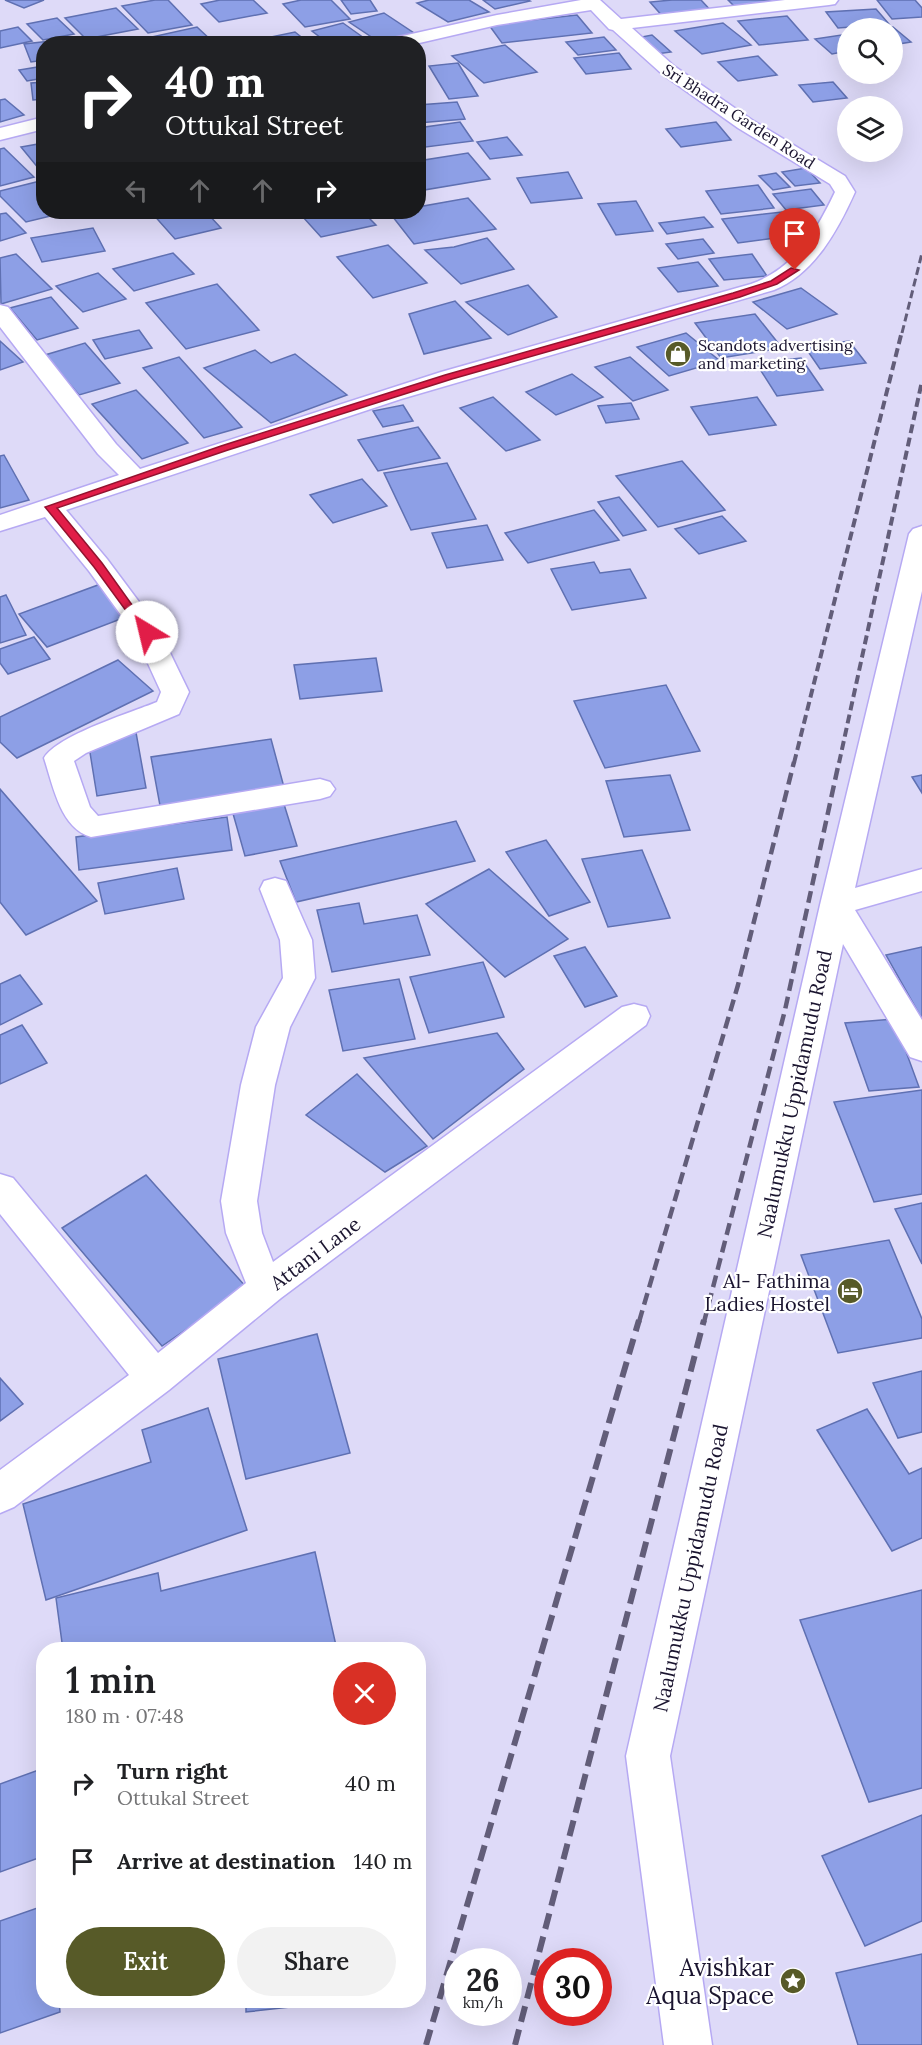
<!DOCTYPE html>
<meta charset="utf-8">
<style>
body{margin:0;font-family:Lora,serif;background:#f2f2f2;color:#202124;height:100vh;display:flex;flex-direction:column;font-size:22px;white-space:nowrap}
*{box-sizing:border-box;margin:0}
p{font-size:20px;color:#757577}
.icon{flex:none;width:33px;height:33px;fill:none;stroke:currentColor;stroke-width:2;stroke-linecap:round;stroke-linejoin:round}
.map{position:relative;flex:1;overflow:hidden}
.sheet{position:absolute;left:36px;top:1642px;width:390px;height:366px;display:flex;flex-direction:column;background:#fff;border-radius:24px;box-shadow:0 6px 24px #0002}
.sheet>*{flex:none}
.banner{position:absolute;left:36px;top:36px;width:390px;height:183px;border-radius:24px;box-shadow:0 6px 24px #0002;background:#202124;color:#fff;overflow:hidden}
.tools{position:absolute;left:837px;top:18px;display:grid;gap:12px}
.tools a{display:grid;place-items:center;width:66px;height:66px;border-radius:50%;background:#fff;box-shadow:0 6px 24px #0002;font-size:30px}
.speed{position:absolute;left:444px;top:1948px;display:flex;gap:12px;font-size:30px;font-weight:700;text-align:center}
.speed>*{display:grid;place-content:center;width:78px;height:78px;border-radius:50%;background:#fff;box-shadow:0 6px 24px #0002;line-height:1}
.speed small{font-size:15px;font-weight:400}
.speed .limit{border:9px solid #d22;background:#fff;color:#111}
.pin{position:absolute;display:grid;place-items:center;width:51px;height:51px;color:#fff;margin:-62px -26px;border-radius:50% 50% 50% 0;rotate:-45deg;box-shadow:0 0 6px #0007}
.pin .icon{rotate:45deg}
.me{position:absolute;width:66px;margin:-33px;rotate:324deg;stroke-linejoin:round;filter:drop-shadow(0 0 4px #0008)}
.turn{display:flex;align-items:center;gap:21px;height:126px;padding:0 30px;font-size:27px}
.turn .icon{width:78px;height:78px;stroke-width:2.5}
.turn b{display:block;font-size:42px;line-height:51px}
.lanes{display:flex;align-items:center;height:57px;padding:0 30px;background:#0003;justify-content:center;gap:30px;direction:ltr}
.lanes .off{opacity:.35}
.round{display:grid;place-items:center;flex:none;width:63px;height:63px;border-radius:32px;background:#f2f2f2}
.head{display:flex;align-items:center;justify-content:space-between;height:102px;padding:0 30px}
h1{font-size:36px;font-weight:600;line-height:45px}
.primary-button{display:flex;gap:12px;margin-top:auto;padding:12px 30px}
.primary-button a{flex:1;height:69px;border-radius:36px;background:#575a28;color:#fff;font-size:24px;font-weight:600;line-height:69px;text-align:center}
.primary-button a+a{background:#f2f2f2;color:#202124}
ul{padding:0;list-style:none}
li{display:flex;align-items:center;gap:18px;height:78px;padding:0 30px}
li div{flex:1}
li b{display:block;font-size:22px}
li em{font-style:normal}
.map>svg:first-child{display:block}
</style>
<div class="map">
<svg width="922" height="2045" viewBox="0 0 922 2045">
<rect width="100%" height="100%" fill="#dedaf8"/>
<g fill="#8d9fe6" stroke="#5f70b2" stroke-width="1.5">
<path d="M5,0H44L24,8Z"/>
<path d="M155,0H168L192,25L148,33L122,6Z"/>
<path d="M220,0H253L267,13L219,22L201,4Z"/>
<path d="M301,0H331L350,19L305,27L283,4Z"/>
<path d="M341,0H370L377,11L351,14Z"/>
<path d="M429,0H469L489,12L448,22L417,3Z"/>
<path d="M483,0H528L530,1L495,9Z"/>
<path d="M672,0H701L713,13L664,18L650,2Z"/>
<path d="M728,0H778V1L734,6Z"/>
<path d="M877,0H915L922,8V17L892,19Z"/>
<path d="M116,8L138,29L86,39L65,18Z"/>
<path d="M876,9L889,24L838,28L826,12Z"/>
<path d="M384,13L414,33L379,42L349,22Z"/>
<path d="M577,15L592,33L502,43L489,25Z"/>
<path d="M787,16L808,40L759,45L738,21Z"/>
<path d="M57,18L74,34L43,40L27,24Z"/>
<path d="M343,23L371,43L329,44L312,31Z"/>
<path d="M723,23L751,45L702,54L675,31Z"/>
<path d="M18,27L32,41L0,48V31Z"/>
<path d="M197,27L213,42L120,44Z"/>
<path d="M893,27L911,42L892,45V28H886Z"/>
<path d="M295,32L310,44H255L252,41Z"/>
<path d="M848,34V51L832,54L815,39Z"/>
<path d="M652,35L671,52L656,54L637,38Z"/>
<path d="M604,37L616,50L578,55L566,42Z"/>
<path d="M60,40L62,44H44V60L31,62L24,44Z"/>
<path d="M505,45L537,72L484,83L452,56Z"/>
<path d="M619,53L631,69L586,74L574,58Z"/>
<path d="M758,56L777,75L738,81L718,62Z"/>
<path d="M458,63L478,96L449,99L429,66Z"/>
<path d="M44,66V78L27,81L19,70Z"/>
<path d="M44,82V99L33,100L31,83Z"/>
<path d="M833,82L847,98L813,102L799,85Z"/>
<path d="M5,99L24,115L0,122V100Z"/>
<path d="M457,102L465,119L418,123V105Z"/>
<path d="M460,122L473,141L418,148V128Z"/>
<path d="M716,122L731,140L681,147L666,129Z"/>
<path d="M507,137L522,155L490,159L477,142Z"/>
<path d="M44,143V168L39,169L21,147Z"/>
<path d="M4,148L34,177L0,186V149Z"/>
<path d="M468,153L490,179L418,191V161Z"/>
<path d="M806,168L820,183L795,186L782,172Z"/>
<path d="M568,172L582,198L531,203L517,178Z"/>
<path d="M776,173L790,187L773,190L759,176Z"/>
<path d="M44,180V212H67L26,222L0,196V191Z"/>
<path d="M758,185L774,208L721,214L706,191Z"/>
<path d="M811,189L824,205L786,210L773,194Z"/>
<path d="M468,198L496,229L414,244L389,212H418V207Z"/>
<path d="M636,201L653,231L616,235L598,204Z"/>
<path d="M151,212H206L221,228L175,239Z"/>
<path d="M322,212H363L376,225L321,237L302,216Z"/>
<path d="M782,212L799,235L738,243L722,219Z"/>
<path d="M6,213L26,233L0,241V214Z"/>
<path d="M704,217L713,227L667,234L659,223Z"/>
<path d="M93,228L105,251L42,262L31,238Z"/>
<path d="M487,238L514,269L461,284L425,250L454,247Z"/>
<path d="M703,239L714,253L678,259L666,244Z"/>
<path d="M388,245L427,283L373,298L337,257Z"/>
<path d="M173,253L194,274L134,291L113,269Z"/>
<path d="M16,254L52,289L1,304L0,258Z"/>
<path d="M752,254L767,276L724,280L709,259Z"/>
<path d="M698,262L718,286L678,292L658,268Z"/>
<path d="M98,273L126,299L83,312L56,286Z"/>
<path d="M217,284L259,330L186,349L146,303Z"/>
<path d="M528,285L557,317L508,335L466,302Z"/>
<path d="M801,288L837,314L787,329L753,302Z"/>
<path d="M51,297L78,328L37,340L10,308Z"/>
<path d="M455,301L491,338L424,354L409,314Z"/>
<path d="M755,314L782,348L721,358L695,323Z"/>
<path d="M139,330L152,348L105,359L93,340Z"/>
<path d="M686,333L720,361L669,376L637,347Z"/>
<path d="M0,341L23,362L0,370Z"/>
<path d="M849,341L866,363L820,369L805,347Z"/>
<path d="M85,343L120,383L79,395L45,355Z"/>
<path d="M255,350L271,363L295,354L347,395L271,423L204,368Z"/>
<path d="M179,357L242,427L204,438L143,368Z"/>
<path d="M630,357L668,390L633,401L595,367Z"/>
<path d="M801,358L823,390L777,396L756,363Z"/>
<path d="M572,374L603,397L556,415L526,392Z"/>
<path d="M136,390L188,443L142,459L92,404Z"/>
<path d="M493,397L540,440L506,451L460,408Z"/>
<path d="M757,397L776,425L709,435L691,407Z"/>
<path d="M631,403L639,419L606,423L598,406Z"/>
<path d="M403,405L413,421L383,427L373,411Z"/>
<path d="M418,427L440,458L378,471L358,440Z"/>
<path d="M4,455L29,500L0,508V456Z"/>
<path d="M682,461L725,510L658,527L616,476Z"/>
<path d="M447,463L476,519L411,530L384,473Z"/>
<path d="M362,479L387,506L333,523L310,495Z"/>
<path d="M619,497L646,530L623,536L598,502Z"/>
<path d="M594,510L619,540L528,563L505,533Z"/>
<path d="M722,516L746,541L699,554L675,529Z"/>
<path d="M487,525L503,560L447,568L432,533Z"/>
<path d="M594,562L600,573L630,569L646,598L572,610L551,569Z"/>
<path d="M98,585L126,617L47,647L19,614Z"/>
<path d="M6,595L26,635L0,643V597Z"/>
<path d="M34,637L50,659L8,674L0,663V649Z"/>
<path d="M376,658L382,691L300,699L294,665Z"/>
<path d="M118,660L153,691L17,758L0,742V717Z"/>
<path d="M666,685L700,751L605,768L574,701Z"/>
<path d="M135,727L146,788L97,796L87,734Z"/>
<path d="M271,739L285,791L161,811L151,757Z"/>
<path d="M670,775L690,830L624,837L606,781Z"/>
<path d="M922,775V793L912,777Z"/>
<path d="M0,789L97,901L26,935L0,902Z"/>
<path d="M283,801L297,846L245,856L232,810Z"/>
<path d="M227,817L232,850L79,870L76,837Z"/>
<path d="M456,821L475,861L296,902L280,861Z"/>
<path d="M546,840L590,902L549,916L506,852Z"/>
<path d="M642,850L670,918L608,927L582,859Z"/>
<path d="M177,868L184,899L105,914L98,883Z"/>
<path d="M489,869L568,939L505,977L426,904Z"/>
<path d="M359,903L364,924L417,915L430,955L332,972L317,910Z"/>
<path d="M585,947L617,996L585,1007L554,956Z"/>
<path d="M922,947V1019L886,955Z"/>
<path d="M483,962L504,1017L429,1033L410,977Z"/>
<path d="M20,975L42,1004L0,1025V984Z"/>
<path d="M399,979L415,1039L343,1051L329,990Z"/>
<path d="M894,1019L919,1087L869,1091L845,1023Z"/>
<path d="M22,1025L47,1063L0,1084V1035Z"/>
<path d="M497,1033L524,1069L433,1139L364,1058Z"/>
<path d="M357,1074L427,1146L385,1172L306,1115Z"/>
<path d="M922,1090V1194L874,1202L834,1102Z"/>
<path d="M146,1175L247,1288L162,1346L62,1228Z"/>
<path d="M922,1203V1264L895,1209Z"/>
<path d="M889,1240L922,1319V1338L838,1353L801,1255Z"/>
<path d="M317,1334L350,1453L246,1479L218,1359Z"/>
<path d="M922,1371V1432L898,1438L873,1383Z"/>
<path d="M0,1378L23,1404L0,1421Z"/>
<path d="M208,1408L247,1530L46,1600L23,1504L151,1462L142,1430Z"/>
<path d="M867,1409L909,1474L922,1468V1538L892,1551L817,1430Z"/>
<path d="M315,1552L337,1650H63L56,1598L158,1573L161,1591Z"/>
<path d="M922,1590V1788L869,1802L800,1620Z"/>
<path d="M44,1768V1856L0,1872V1784Z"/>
<path d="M922,1815V1921L865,1946L822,1856Z"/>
<path d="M43,1906L44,2001H59L60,2012L0,2033V1921Z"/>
<path d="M922,1954V2045H858L836,1973Z"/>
<path d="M246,2001H345L246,2012Z"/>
</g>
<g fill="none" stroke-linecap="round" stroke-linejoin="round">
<g stroke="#b6a9f3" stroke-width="3">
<g id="minor">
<path d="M581,0H600L621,19L785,0H838L835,4L829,5L632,28L674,66L752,120L845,176L855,192C838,230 814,274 774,290L401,399L66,510L107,559L157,626L189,692L179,714L86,753L74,761L90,807L98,816L320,779L330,782L335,789L330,796L320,799L91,837C60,828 53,785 44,758C58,735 130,713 157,702L161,692L134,633L89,571L45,517L0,531V515L119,475L98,454L0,327V305L8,307L116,444L140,469L441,372L751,284C795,268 816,232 835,192L830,184L738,128L662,74L613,30L609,29L591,10L497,25L415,44H380L389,39L497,15Z"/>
<path d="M44,117V129L0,140V128Z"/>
<path d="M922,526V591L855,888L922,869V891L855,910L922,1020V1061L910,1057L843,944L670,1756L712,2045H664L626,1756L820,905L909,534L913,529Z"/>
<path d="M275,878L286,881L312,940L315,978L290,1027L275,1085L257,1201L262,1233L273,1262L622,1007L634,1004L646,1007L650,1016L646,1025L281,1298L169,1390L14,1507L0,1513V1470L129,1375L0,1214V1174L13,1178L158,1353L246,1283L226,1233L221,1201L241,1085L256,1027L283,978L280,940L260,889L264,881Z"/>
</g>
</g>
<use href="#minor" fill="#fff" fill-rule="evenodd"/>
<path stroke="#625d79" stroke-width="3" stroke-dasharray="8 4" stroke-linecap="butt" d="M902,333L922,253"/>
<g stroke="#625d79" stroke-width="4" stroke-dasharray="9 4.5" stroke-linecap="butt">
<path d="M794,763L902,331"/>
<path d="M839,763L922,381"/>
</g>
<g stroke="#625d79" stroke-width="4.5" stroke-dasharray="12 6" stroke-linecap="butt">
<path d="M639,1322L738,985L794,762"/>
<path d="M704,1322L785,1010L839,762"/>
</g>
<g stroke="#625d79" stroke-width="6" stroke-dasharray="16 8" stroke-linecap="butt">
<path d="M426,2045L639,1320"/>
<path d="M515,2045L704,1320"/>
</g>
</g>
<path fill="#e11d48" stroke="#92132f" stroke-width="1.5" d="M791,268L799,270L777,284L740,297L452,379L228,450L57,508L102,563L150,630V634H143L94,567L45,507L221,446L445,375L733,293L771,281Z"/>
<defs>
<g id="shop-disc" transform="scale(1.35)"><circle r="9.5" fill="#575a28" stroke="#fff"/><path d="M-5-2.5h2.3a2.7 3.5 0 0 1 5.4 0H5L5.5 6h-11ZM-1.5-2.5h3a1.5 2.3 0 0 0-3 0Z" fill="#fff"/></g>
<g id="hotel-disc" transform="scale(1.35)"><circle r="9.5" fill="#575a28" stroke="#fff"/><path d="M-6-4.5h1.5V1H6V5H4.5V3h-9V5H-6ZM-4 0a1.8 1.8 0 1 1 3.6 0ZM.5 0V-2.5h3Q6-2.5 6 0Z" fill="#fff"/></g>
<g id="sight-disc" transform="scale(1.35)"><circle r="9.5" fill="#575a28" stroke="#fff"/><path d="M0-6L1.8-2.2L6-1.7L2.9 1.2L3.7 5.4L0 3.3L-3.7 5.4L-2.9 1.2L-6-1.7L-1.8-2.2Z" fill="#fff"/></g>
</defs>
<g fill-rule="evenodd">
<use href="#shop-disc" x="678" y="354"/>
<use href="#hotel-disc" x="850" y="1291"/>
<use href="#sight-disc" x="793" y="1981"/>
</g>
<g text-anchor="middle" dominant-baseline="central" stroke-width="4.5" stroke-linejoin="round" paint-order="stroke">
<g font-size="16" fill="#1a142f" stroke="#fff">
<text transform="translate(739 116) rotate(33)">Sri Bhadra Garden Road</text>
</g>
<g font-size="16" fill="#1a142f" stroke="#fff" text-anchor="start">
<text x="698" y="345">Scandots advertising<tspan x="698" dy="18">and marketing</tspan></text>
</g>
<g font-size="20" fill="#1a142f" stroke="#fff">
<text transform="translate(794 1094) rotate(-78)">Naalumukku Uppidamudu Road</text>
<text transform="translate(315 1253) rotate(-37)">Attani Lane</text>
<text transform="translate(690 1568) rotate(-78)">Naalumukku Uppidamudu Road</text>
</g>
<g font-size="20" fill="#1a142f" stroke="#fff" text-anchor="end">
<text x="830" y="1280">Al- Fathima<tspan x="830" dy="23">Ladies Hostel</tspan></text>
</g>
<g font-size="24" fill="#1a142f" stroke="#fff" text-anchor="end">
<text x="774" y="1967">Avishkar<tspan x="774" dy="28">Aqua Space</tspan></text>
</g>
</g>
</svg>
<div class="tools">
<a><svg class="icon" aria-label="search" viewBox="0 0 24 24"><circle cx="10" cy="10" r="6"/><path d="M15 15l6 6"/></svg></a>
<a><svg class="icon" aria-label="layers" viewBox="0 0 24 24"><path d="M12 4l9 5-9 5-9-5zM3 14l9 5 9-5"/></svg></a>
</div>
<div class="speed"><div>26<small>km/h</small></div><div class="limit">30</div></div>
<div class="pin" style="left:795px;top:270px;background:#d93025"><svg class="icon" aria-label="arrive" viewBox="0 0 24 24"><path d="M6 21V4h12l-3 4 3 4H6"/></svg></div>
<svg class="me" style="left:147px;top:632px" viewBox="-20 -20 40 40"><circle r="19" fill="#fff"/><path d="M0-13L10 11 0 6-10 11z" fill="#e11d48"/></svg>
<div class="banner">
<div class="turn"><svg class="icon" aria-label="right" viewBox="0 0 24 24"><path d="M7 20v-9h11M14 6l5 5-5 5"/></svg><div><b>40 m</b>Ottukal Street</div></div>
<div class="lanes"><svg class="icon off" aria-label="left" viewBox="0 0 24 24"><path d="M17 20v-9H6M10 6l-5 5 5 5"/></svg><svg class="icon off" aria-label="ahead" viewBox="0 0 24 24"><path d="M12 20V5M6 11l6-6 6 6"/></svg><svg class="icon off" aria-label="ahead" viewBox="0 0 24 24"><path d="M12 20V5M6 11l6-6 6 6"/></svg><svg class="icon" aria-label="right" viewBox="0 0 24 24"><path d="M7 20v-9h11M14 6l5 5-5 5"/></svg></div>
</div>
<section class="sheet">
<div class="head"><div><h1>1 min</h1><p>180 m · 07:48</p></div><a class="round" style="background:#d93025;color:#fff"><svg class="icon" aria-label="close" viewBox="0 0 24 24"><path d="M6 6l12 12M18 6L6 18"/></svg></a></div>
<ul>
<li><svg class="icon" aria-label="right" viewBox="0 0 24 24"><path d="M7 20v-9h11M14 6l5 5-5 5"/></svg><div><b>Turn right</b><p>Ottukal Street</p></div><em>40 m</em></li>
<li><svg class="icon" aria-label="arrive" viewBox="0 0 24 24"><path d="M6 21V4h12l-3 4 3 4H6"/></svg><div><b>Arrive at destination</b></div><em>140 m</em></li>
</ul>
<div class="primary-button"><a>Exit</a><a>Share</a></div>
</section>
</div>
